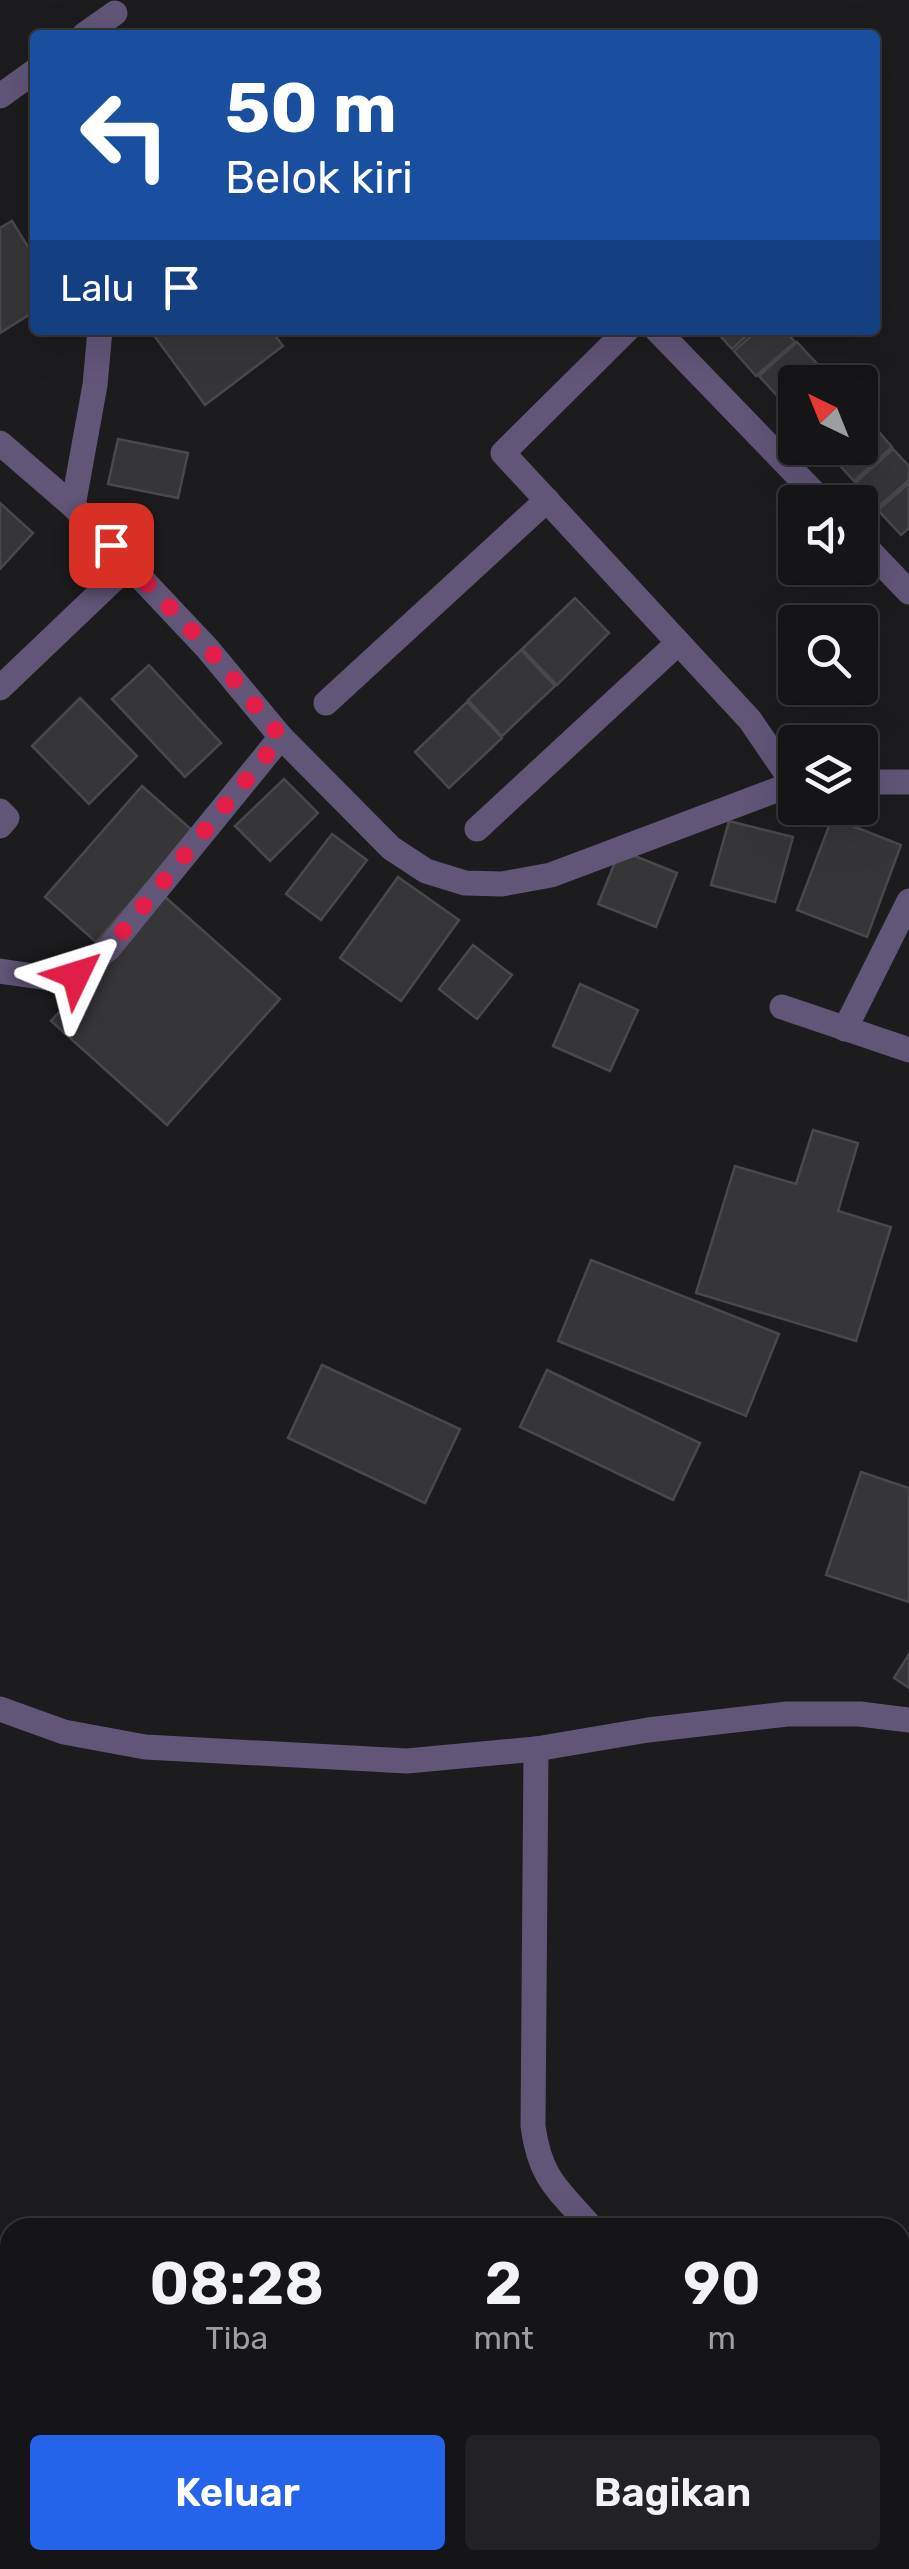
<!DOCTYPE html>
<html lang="id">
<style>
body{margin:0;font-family:Rubik,sans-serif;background:#222123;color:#f1f3f6;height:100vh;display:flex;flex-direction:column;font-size:38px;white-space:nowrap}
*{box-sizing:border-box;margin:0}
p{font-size:32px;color:#9d9ea1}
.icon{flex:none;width:55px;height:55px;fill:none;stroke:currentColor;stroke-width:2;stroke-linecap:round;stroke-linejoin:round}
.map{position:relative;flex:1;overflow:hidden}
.sheet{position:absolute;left:0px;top:2218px;width:910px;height:352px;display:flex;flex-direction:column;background:#151416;border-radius:30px 30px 0 0;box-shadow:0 10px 40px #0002,0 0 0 2px #343335}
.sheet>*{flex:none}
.top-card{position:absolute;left:30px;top:30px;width:850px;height:305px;border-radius:10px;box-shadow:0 10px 40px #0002,0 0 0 2px #343335;background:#1a4fa0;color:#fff;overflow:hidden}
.needle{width:65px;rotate:317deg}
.buttons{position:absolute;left:778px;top:365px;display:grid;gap:20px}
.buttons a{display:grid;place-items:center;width:100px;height:100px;border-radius:10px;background:#151416;box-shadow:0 10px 40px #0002,0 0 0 2px #343335;font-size:50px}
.pin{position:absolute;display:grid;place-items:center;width:85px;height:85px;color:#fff;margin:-42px;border-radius:20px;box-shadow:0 5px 15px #0006}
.me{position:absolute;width:110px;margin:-55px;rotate:49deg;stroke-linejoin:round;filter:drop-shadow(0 0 8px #0008)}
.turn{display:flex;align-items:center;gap:35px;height:210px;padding:0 30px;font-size:45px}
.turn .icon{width:130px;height:130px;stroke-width:2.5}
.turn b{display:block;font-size:70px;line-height:85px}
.then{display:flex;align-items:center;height:95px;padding:0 30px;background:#0003;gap:20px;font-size:38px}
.eta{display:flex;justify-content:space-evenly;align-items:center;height:170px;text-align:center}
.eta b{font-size:60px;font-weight:600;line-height:70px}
.button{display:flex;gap:20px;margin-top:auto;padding:20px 30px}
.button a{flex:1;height:115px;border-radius:10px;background:#2563eb;color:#fff;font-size:40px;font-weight:600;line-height:115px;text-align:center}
.button a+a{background:#222123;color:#f1f3f6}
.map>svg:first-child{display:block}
</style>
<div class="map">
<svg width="909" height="2569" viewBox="0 0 909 2569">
<rect width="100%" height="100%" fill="#1c1b1d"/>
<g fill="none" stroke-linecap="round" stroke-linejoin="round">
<g stroke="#140228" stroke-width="75">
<path d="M0,2422L10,2426"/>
<path d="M346,2560L368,2569"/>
</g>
</g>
<g fill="#363538" stroke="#49484b" stroke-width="2.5">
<path d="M12,221L35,258V311L0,333V228Z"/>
<path d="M150,330H271L283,346L205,405Z"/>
<path d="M715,330H753L732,349Z"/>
<path d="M758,330H784L795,342L756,376L734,351Z"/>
<path d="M797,342L820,367L802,382H795V388L781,400L759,376Z"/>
<path d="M821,369L833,382H805Z"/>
<path d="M795,391V417L782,402Z"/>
<path d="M870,422L892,447L854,481L831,456L841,448H860V431Z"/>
<path d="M118,439L188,453L178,498L108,484Z"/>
<path d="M893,449L909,466V480L877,508L855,483Z"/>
<path d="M909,483V528L901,535L878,510Z"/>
<path d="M0,503L33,533L0,569Z"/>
<path d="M575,598L609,633L557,685L522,649Z"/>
<path d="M521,650L555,686L502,736L468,700Z"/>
<path d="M149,665L221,743L185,777L112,699Z"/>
<path d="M80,698L137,756L89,804L32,746Z"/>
<path d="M467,702L502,738L449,788L415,752Z"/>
<path d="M284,779L318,813L270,861L235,826Z"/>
<path d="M142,786L193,831L96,942L45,897Z"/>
<path d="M832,818L901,845L867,937L797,910Z"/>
<path d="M729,821L793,837L775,902L711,885Z"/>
<path d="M332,834L367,860L321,920L286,894Z"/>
<path d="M620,850L677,873L656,927L598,904Z"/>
<path d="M398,877L459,920L401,1001L340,958Z"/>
<path d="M164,896L280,999L167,1125L51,1021Z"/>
<path d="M473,945L512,975L477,1019L439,989Z"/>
<path d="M580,984L638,1010L610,1071L553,1046Z"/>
<path d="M813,1130L858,1143L838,1211L891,1227L856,1341L696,1293L735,1166L796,1184Z"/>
<path d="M591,1260L779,1334L746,1416L558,1341Z"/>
<path d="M322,1365L460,1429L425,1503L288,1438Z"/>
<path d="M547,1370L700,1443L673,1500L520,1427Z"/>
<path d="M861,1472L909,1488V1602L826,1575Z"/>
<path d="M909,1654V1688L894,1678Z"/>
</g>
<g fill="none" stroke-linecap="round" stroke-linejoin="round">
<g stroke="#615578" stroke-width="25">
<path d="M84,35L115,13"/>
<path d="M0,96L35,71"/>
<path d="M627,330L503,453L750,720L793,783"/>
<path d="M657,330L823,502"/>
<path d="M0,443L73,506L207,648L281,737L391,848L426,871L465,883L502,884L551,875L795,783"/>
<path d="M73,506L95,385L100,330"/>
<path d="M860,541L909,592"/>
<path d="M0,688L130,564"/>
<path d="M326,703L547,500"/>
<path d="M860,782H909"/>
<path d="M0,811L7,818L0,826"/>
<path d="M477,829L678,643"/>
<path d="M0,971L55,979L76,975L109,948L281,737"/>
<path d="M782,1007L909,1050"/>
<path d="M845,1029L909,901"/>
<path d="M0,1709L64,1732L145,1747L407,1761L536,1749L648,1730L787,1714H860L909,1720"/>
<path d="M536,1749L533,2126C540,2179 558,2189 592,2228"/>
</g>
</g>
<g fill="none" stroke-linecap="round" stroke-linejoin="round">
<path stroke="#e11d48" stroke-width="18" stroke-dasharray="0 32.4" d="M76,975L109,948L281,737L208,648L111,545"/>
</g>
</svg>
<div class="buttons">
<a><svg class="needle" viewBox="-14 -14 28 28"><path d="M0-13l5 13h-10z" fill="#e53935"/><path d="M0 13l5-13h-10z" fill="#9d9ea1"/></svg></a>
<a><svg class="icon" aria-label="sound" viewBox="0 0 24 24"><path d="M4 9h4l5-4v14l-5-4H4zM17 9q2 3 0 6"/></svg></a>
<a><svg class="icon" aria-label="search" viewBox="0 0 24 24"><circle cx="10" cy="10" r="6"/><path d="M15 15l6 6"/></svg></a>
<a><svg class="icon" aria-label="layers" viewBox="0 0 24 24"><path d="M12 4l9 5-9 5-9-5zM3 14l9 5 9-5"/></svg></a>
</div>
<div class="pin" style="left:111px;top:545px;background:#d93025"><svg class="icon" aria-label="arrive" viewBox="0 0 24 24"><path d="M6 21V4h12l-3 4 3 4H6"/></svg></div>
<svg class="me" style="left:76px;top:975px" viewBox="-20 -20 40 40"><path d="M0-17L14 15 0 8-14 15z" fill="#e11d48" stroke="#fff" stroke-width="4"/></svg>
<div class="top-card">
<div class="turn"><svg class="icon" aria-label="left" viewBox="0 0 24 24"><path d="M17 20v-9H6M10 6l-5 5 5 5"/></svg><div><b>50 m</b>Belok kiri</div></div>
<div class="then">Lalu<svg class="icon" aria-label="arrive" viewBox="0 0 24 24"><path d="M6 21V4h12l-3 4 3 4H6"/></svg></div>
</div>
<section class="sheet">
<div class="eta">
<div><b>08:28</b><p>Tiba</p></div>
<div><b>2</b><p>mnt</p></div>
<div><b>90</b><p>m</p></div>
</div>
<div class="button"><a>Keluar</a><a>Bagikan</a></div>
</section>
</div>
